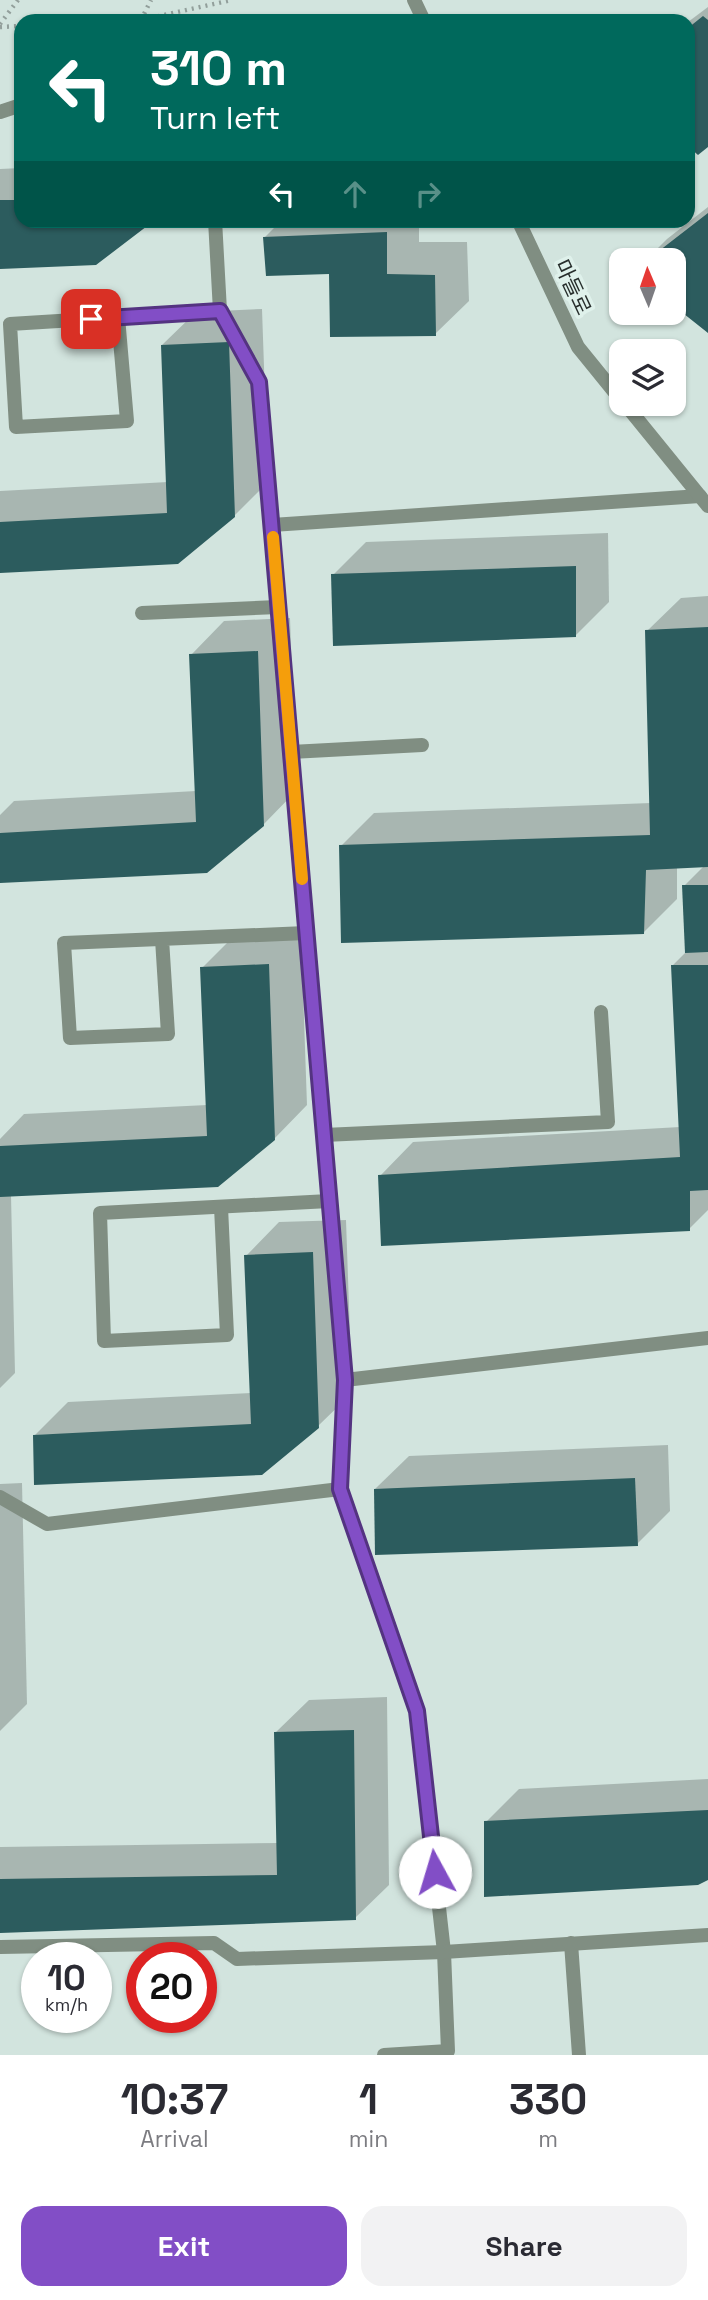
<!DOCTYPE html>
<meta charset="utf-8">
<style>
body{margin:0;font-family:"Space Grotesk","Noto Sans KR",sans-serif;background:#f2f2f3;color:#2b2b33;height:100vh;display:flex;flex-direction:column;font-size:26px;white-space:nowrap}
*{box-sizing:border-box;margin:0}
p{font-size:23px;color:#7c7c81}
.icon{flex:none;width:38px;height:38px;fill:none;stroke:currentColor;stroke-width:2;stroke-linecap:round;stroke-linejoin:round}
.map{position:relative;height:2055px;overflow:hidden}
.panel{display:flex;flex-direction:column;background:#fff;flex:1}
.panel>*{flex:none}
.guide{position:absolute;left:14px;top:14px;width:681px;height:214px;border-radius:21px;box-shadow:0 2px 5px #0004;background:#00695c;color:#fff;overflow:hidden}
.needle{width:46px;rotate:358deg}
.controls{position:absolute;left:609px;top:248px;display:grid;gap:14px}
.controls a{display:grid;place-items:center;width:77px;height:77px;border-radius:14px;background:#fff;box-shadow:0 2px 5px #0004;font-size:35px}
.speed{position:absolute;left:21px;top:1942px;display:flex;gap:14px;font-size:35px;font-weight:700;text-align:center}
.speed>*{display:grid;place-content:center;width:91px;height:91px;border-radius:50%;background:#fff;box-shadow:0 2px 5px #0004;line-height:1}
.speed small{font-size:18px;font-weight:400}
.speed .limit{border:10px solid #d22;background:#fff;color:#111}
.pin{position:absolute;display:grid;place-items:center;width:60px;height:60px;color:#fff;margin:-30px;border-radius:14px;box-shadow:0 4px 10px #0006}
.me{position:absolute;width:77px;margin:-38px;rotate:354deg;stroke-linejoin:round;filter:drop-shadow(0 0 5px #0008)}
.turn{display:flex;align-items:center;gap:24px;height:147px;padding:0 21px;font-size:32px}
.turn .icon{width:91px;height:91px;stroke-width:2.5}
.turn b{display:block;font-size:49px;line-height:60px}
.lanes{display:flex;align-items:center;height:66px;padding:0 21px;background:#0003;justify-content:center;gap:35px;direction:ltr}
.lanes .off{opacity:.35}
.eta{display:flex;justify-content:space-evenly;align-items:center;height:119px;text-align:center}
.eta b{font-size:42px;font-weight:800;line-height:49px}
.action{display:flex;gap:14px;margin-top:auto;padding:14px 21px}
.action a{flex:1;height:80px;border-radius:21px;background:#824ec6;color:#fff;font-size:28px;font-weight:800;line-height:80px;text-align:center}
.action a+a{background:#f2f2f3;color:#2b2b33}
.map>svg:first-child{display:block}
</style>
<div class="map">
<svg width="708" height="2055" viewBox="0 0 708 2055">
<rect width="100%" height="100%" fill="#d2e4de"/>
<g fill="#0003">
<path d="M708,7V145L698,152L688,144V22Z"/>
<path d="M21,168V220L0,267V169Z"/>
<path d="M708,207V331L674,304V261H645L667,239Z"/>
<path d="M282,220H419V242H467L469,301L435,334L331,272L265,237Z"/>
<path d="M262,309L268,482L234,516L0,571V491L168,482L162,345L196,312Z"/>
<path d="M608,533L609,602L576,635L333,575L366,542Z"/>
<path d="M708,596V1210L689,1229L380,1176L413,1142L680,1127L673,965L686,952L684,886L705,865L677,866V899L643,933L341,846L374,813L651,803L647,631L681,598Z"/>
<path d="M290,618L296,791L263,825L0,881V815L14,801L196,791L191,655L224,621Z"/>
<path d="M301,932L307,1105L274,1139L11,1195L15,1373L0,1388V1139L24,1114L207,1105L202,968L235,935Z"/>
<path d="M346,1220L352,1393L318,1426L35,1435L68,1402L251,1393L246,1256L279,1222Z"/>
<path d="M668,1445L670,1511L637,1544L375,1489L409,1456Z"/>
<path d="M22,1483L27,1704L0,1731V1484Z"/>
<path d="M387,1697L389,1885L355,1918L0,1931V1847L278,1843L275,1733L309,1700Z"/>
<path d="M708,1779V1878L486,1822L519,1789Z"/>
</g>
<g fill="#2c5c5e">
<path d="M703,16L708,20V147L698,155L688,146V28Z"/>
<path d="M0,200H21V220H155L96,265L0,269Z"/>
<path d="M708,213V333L674,306V261H646Z"/>
<path d="M387,232V274L435,275L436,336L330,337L329,274L266,276L263,237Z"/>
<path d="M229,342L235,517L178,564L0,573V522L167,513L161,345Z"/>
<path d="M576,566V637L333,646L331,574Z"/>
<path d="M708,627V867L646,870L644,934L341,943L339,845L650,835L645,630Z"/>
<path d="M258,651L264,826L207,873L0,883V833L196,822L189,654Z"/>
<path d="M682,885H708V952L685,953Z"/>
<path d="M269,964L275,1140L218,1187L0,1197V1146L207,1136L200,967Z"/>
<path d="M671,965H708V1190L690,1191V1231L381,1246L378,1175L680,1157Z"/>
<path d="M313,1252L319,1428L262,1475L34,1485L33,1435L251,1424L244,1255Z"/>
<path d="M635,1478L638,1546L375,1555L374,1489Z"/>
<path d="M354,1730L356,1920L0,1933V1879L277,1875L274,1732Z"/>
<path d="M708,1810V1880L698,1885L484,1897V1821Z"/>
</g>
<g fill="none" stroke-linecap="round" stroke-linejoin="round">
<g stroke="#929f9b" stroke-width="4.5" stroke-dasharray="2 5" stroke-linecap="butt">
<path d="M141,20L151,0"/>
<path d="M123,21L141,20L232,0"/>
<path d="M0,24L18,0"/>
<path d="M0,27L21,26"/>
</g>
<g stroke="#808e82" stroke-width="14">
<path d="M0,112L21,105"/>
<path d="M215,220L220,311L259,382L345,1380"/>
<path d="M118,317L127,421L16,427L10,324L220,311"/>
<path d="M272,525L700,496"/>
<path d="M142,613L278,607"/>
<path d="M291,752L422,745"/>
<path d="M162,939L168,1034L70,1038L64,943L306,933"/>
<path d="M324,1135L608,1122L601,1012"/>
<path d="M221,1207L227,1335L104,1341L100,1213L329,1201"/>
<path d="M340,1489L417,1711L444,1952L448,2051L384,2055"/>
<path d="M0,1497L47,1524L340,1489L345,1380L708,1338"/>
<path d="M571,1943L579,2055"/>
<path d="M0,1947L214,1943L237,1959L444,1952L708,1935"/>
</g>
<g stroke="#808e82" stroke-width="14">
<path d="M414,0L424,21"/>
<path d="M518,220L578,347L621,400"/>
<path d="M625,404L708,506"/>
</g>
</g>
<g fill="none" stroke-linecap="round" stroke-linejoin="round">
<g stroke="#543381" stroke-width="18">
<path id="route" d="M91,319L220,311L259,382L345,1380L340,1489L417,1711L435,1872"/>
</g>
<use href="#route" stroke="#824ec6" stroke-width="12"/>
<path stroke="#f59e0b" stroke-width="12" d="M273,537L302,879"/>
</g>
<g text-anchor="middle" dominant-baseline="central" stroke-width="7" stroke-linejoin="round" paint-order="stroke">
<g font-size="21" fill="#272e2c" stroke="#dff1eb">
<text transform="translate(573 287) rotate(65)">마들로</text>
</g>
</g>
</svg>
<div class="controls">
<a><svg class="needle" viewBox="-14 -14 28 28"><path d="M0-13l5 13h-10z" fill="#e53935"/><path d="M0 13l5-13h-10z" fill="#7c7c81"/></svg></a>
<a><svg class="icon" aria-label="layers" viewBox="0 0 24 24"><path d="M12 4l9 5-9 5-9-5zM3 14l9 5 9-5"/></svg></a>
</div>
<div class="speed"><div>10<small>km/h</small></div><div class="limit">20</div></div>
<div class="pin" style="left:91px;top:319px;background:#d93025"><svg class="icon" aria-label="arrive" viewBox="0 0 24 24"><path d="M6 21V4h12l-3 4 3 4H6"/></svg></div>
<svg class="me" style="left:435px;top:1872px" viewBox="-20 -20 40 40"><circle r="19" fill="#fff"/><path d="M0-13L10 11 0 6-10 11z" fill="#824ec6"/></svg>
<div class="guide">
<div class="turn"><svg class="icon" aria-label="left" viewBox="0 0 24 24"><path d="M17 20v-9H6M10 6l-5 5 5 5"/></svg><div><b>310 m</b>Turn left</div></div>
<div class="lanes"><svg class="icon" aria-label="left" viewBox="0 0 24 24"><path d="M17 20v-9H6M10 6l-5 5 5 5"/></svg><svg class="icon off" aria-label="ahead" viewBox="0 0 24 24"><path d="M12 20V5M6 11l6-6 6 6"/></svg><svg class="icon off" aria-label="right" viewBox="0 0 24 24"><path d="M7 20v-9h11M14 6l5 5-5 5"/></svg></div>
</div>
</div>
<section class="panel">
<div class="eta">
<div><b>10:37</b><p>Arrival</p></div>
<div><b>1</b><p>min</p></div>
<div><b>330</b><p>m</p></div>
</div>
<div class="action"><a>Exit</a><a>Share</a></div>
</section>
